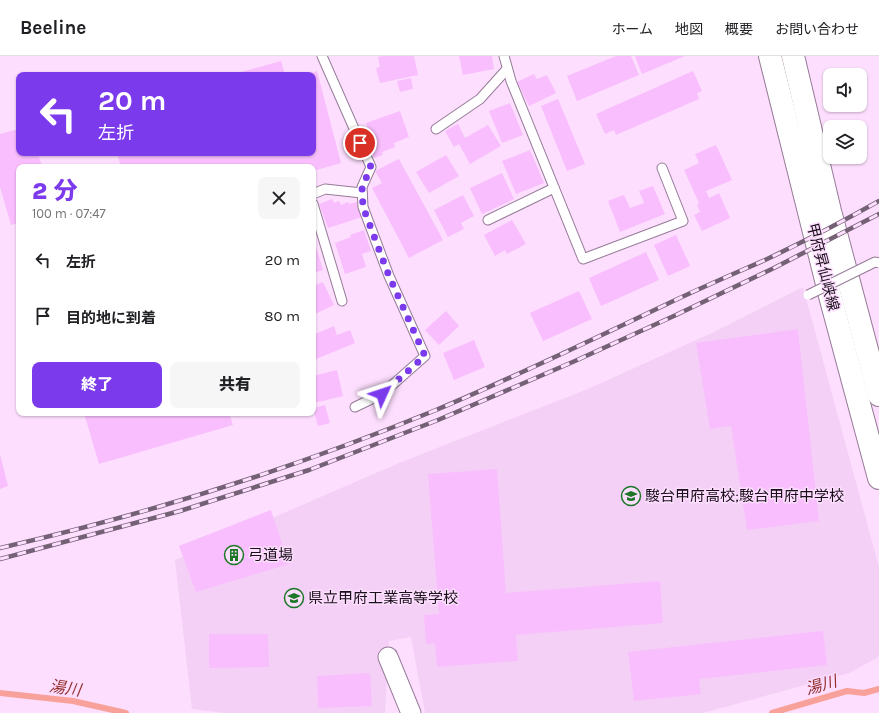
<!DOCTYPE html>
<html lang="ja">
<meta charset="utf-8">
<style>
body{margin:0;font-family:Karla,"Noto Sans JP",sans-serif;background:#f6f6f6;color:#202124;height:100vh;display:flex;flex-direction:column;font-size:15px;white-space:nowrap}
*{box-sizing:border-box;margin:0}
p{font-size:13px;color:#757577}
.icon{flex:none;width:22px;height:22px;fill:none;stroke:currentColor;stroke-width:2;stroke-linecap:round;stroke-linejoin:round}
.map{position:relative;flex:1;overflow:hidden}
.side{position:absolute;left:16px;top:108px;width:300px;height:252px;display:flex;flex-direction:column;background:#fff;border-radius:8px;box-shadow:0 1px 3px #0004}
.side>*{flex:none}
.banner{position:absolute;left:16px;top:16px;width:300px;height:84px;border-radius:8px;box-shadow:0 1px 3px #0004;background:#7c3aed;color:#fff;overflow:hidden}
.buttons{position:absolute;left:823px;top:12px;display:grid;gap:8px}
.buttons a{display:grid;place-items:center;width:44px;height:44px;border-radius:8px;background:#fff;box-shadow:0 1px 3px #0004;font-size:20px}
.pin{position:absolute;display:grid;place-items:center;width:34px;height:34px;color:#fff;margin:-17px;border:2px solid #fff;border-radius:50%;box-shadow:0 1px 4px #0007}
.me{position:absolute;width:44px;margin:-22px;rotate:48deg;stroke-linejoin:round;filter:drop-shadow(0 0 3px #0008)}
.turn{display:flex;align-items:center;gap:14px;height:84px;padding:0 16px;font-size:18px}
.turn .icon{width:52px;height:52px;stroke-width:2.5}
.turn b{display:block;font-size:28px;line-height:34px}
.round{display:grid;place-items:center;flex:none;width:42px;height:42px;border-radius:8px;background:#f6f6f6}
.overview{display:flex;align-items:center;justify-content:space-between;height:68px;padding:0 16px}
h1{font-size:24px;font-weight:800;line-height:30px;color:#7c3aed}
.primary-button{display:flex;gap:8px;margin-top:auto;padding:8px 16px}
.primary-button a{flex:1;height:46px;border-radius:8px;background:#7c3aed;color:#fff;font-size:16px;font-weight:800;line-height:46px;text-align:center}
.primary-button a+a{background:#f6f6f6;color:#202124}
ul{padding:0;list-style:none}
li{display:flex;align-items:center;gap:12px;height:56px;padding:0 16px}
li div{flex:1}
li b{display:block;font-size:15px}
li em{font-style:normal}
header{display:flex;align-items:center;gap:24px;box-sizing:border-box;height:56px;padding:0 20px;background:#fff;border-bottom:1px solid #e0e0e0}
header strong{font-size:19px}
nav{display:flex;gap:22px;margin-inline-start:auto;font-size:14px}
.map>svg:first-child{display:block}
</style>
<header>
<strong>Beeline</strong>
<nav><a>ホーム</a><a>地図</a><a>概要</a><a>お問い合わせ</a></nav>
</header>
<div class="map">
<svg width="879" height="657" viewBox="0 0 879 657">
<rect width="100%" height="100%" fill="#fddefe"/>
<path fill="#f4d0f6" d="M803,231L879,511V598L877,602L849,617L703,657H425L411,581L389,585L385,657H226L192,653L175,504L399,407L588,333L716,275Z"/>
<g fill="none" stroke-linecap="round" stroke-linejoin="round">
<g stroke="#f8a19a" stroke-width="6">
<path d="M0,637L73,645L126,657"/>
<path d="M772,657L847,635L864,637L879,633"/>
</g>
</g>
<g fill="#f9befd">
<path d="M382,0H414L418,19L380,27L376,12L380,11L378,1Z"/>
<path d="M459,0H492L494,13L463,19Z"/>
<path d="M616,0H631L639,19L577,45L567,20Z"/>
<path d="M635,0H685L642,18Z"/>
<path d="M281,5L285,19H230Z"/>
<path d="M317,15L341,107L313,115V111H121L117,97H313V19H304Z"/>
<path d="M693,15L702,35L697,37L699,43L616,79L614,74L605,78L596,58Z"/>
<path d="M534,18L537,23L547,19L556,37L529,50L517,26Z"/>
<path d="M411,22L413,33L400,36L397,25Z"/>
<path d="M558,43L585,108L567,115L541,50Z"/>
<path d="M510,47L523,79L502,87L489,55Z"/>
<path d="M400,55L409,81L394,87L395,91L382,96L383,99L374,102L370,91L374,89L366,67Z"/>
<path d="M458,68L465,82L488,69L501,90L470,108L459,88L454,91L445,75Z"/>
<path d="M19,73V97H38L42,111H19V167L11,169L0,131V78Z"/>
<path d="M716,89L732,124L706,135L709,142L719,137L730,162L702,175L694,159L700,156L697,149L699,147L684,114L699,107L695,98Z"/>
<path d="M530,94L544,127L516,138L502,105Z"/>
<path d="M446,99L459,120L429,137L416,116Z"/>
<path d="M399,103L443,184L409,202L372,132L382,127L375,115Z"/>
<path d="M502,117L514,143L482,158L470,132Z"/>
<path d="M653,130L665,158L620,176L608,145L624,139L630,152L644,147L639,135Z"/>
<path d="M463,139L474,160L461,167L464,173L448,181L434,154Z"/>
<path d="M332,143L334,147L339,145L341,149L348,146L349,148L357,146L362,161L328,172L319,148Z"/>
<path d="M512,164L526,188L507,198L505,194L495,200L484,179Z"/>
<path d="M364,174L371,195L362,198L366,211L345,218L335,187L351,181L350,179Z"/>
<path d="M676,179L690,210L668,220L654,189Z"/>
<path d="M315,187L323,214L313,217V188Z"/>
<path d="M646,196L659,224L601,250L589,222Z"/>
<path d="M323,226L334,249L313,259V230Z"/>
<path d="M579,235L592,263L543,285L530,257Z"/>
<path d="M446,255L459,270L439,289L425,274Z"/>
<path d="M334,270L337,279L350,274L355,287L316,303L313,297V279Z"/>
<path d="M798,273L819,465L747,474L731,370L710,373L696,287Z"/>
<path d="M474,284L485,311L454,324L443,297Z"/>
<path d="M337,314L343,340L314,347L313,320Z"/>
<path d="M325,349L330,367L318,370L313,352Z"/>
<path d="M84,357H229L233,369L99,408Z"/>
<path d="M0,398L8,430L0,433Z"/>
<path d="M497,413L506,537L660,525L663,567L516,579L518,605L437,611L435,587L426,588L424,559L439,558L428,418Z"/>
<path d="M271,454L289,508L196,536L179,490Z"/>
<path d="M823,575L827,609L699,623L701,638L634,645L628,596Z"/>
<path d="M209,578H268L269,611L209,612Z"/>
<path d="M370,617L372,650L318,652L317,620Z"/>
</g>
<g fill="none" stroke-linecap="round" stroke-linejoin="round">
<g stroke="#967b98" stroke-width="11">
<g id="service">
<path d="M322,0L371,111L362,131L363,151L389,220L425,300L382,338L355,351"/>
<path d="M504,0L511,25L583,203L683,165L662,112"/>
<path d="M436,73L480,43L507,13"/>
<path d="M313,138L325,133L362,137"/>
<path d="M313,148L342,245"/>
<path d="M488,164L554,132"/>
</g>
</g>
<g stroke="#967b98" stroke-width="21">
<path id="minor" d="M388,601L411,657"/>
</g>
<g stroke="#967b98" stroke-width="24">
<g id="primary">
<path d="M770,0L830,240L879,422"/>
<path d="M793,0L830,155L879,339"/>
</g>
</g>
<use href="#service" stroke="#fff" stroke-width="9"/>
<use href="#minor" stroke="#fff" stroke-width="19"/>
<use href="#primary" stroke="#fff" stroke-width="22"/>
<g stroke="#746175" stroke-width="4.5">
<g id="rail">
<path d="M0,492C148,458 295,412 436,354C513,322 589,285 665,249C698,233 731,219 765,204C803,186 842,166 879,145"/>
<path d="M0,503L180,455L309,414L438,364L575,305L676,259L774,212L879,158"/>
</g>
</g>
<use href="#rail" stroke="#fddefe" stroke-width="3" stroke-dasharray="9" stroke-linecap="butt"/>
<g stroke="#967b98" stroke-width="11" stroke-linecap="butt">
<path id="service-bridge" d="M808,239L875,206L879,207"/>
</g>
<use href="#service-bridge" stroke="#fff" stroke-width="9"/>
</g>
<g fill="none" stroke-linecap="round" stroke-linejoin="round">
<path stroke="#7c3aed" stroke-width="7" stroke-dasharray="0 12.6" d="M360,87L371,111L362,131L363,151L389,220L425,300L382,338"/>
</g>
<defs>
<g id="school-ring" transform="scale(1)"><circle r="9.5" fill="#fddefe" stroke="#1c7726" stroke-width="1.5"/><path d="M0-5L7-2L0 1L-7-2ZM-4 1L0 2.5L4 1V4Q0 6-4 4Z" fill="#1c7726"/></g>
<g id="building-ring" transform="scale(1)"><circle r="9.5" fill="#fddefe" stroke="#1c7726" stroke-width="1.5"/><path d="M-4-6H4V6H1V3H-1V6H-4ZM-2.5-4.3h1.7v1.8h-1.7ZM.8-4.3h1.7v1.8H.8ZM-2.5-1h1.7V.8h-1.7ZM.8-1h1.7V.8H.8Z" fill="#1c7726"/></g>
</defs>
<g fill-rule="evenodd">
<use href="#school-ring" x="631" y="440"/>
<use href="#building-ring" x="234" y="499"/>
<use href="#school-ring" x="294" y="542"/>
</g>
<g text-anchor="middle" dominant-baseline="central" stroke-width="3" stroke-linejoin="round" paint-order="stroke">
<g font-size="15" fill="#1a101b" stroke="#fddefe">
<text transform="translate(823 211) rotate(76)">甲府昇仙峡線</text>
</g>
<g font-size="15" fill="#1a101b" stroke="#fddefe" text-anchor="start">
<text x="645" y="440">駿台甲府高校;駿台甲府中学校</text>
<text x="248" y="499">弓道場</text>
<text x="308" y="542">県立甲府工業高等学校</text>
</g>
<g font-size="16" font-style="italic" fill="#94302f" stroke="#fddefe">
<text transform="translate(821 629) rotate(-16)">湯川</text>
<text transform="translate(65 632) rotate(8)">湯川</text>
</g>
</g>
</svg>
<div class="buttons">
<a><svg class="icon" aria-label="sound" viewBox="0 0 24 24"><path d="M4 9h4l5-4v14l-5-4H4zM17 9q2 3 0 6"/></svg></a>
<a><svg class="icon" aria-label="layers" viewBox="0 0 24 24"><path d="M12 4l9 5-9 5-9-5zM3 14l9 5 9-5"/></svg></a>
</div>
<div class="pin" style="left:360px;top:87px;background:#d93025"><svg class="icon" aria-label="arrive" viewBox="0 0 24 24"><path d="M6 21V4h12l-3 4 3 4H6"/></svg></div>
<svg class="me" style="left:382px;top:338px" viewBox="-20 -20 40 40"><path d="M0-17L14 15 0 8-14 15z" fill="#7c3aed" stroke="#fff" stroke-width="4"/></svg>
<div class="banner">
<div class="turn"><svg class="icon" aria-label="left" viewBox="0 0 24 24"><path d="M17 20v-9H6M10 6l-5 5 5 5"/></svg><div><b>20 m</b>左折</div></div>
</div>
<section class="side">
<div class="overview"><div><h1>2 分</h1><p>100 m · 07:47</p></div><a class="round"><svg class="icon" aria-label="close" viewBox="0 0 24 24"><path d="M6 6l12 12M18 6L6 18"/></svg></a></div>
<ul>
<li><svg class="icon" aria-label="left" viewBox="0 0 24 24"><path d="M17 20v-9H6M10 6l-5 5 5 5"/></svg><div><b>左折</b></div><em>20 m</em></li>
<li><svg class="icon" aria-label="arrive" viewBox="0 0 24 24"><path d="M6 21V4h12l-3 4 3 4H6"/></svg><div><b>目的地に到着</b></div><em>80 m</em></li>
</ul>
<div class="primary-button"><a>終了</a><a>共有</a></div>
</section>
</div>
